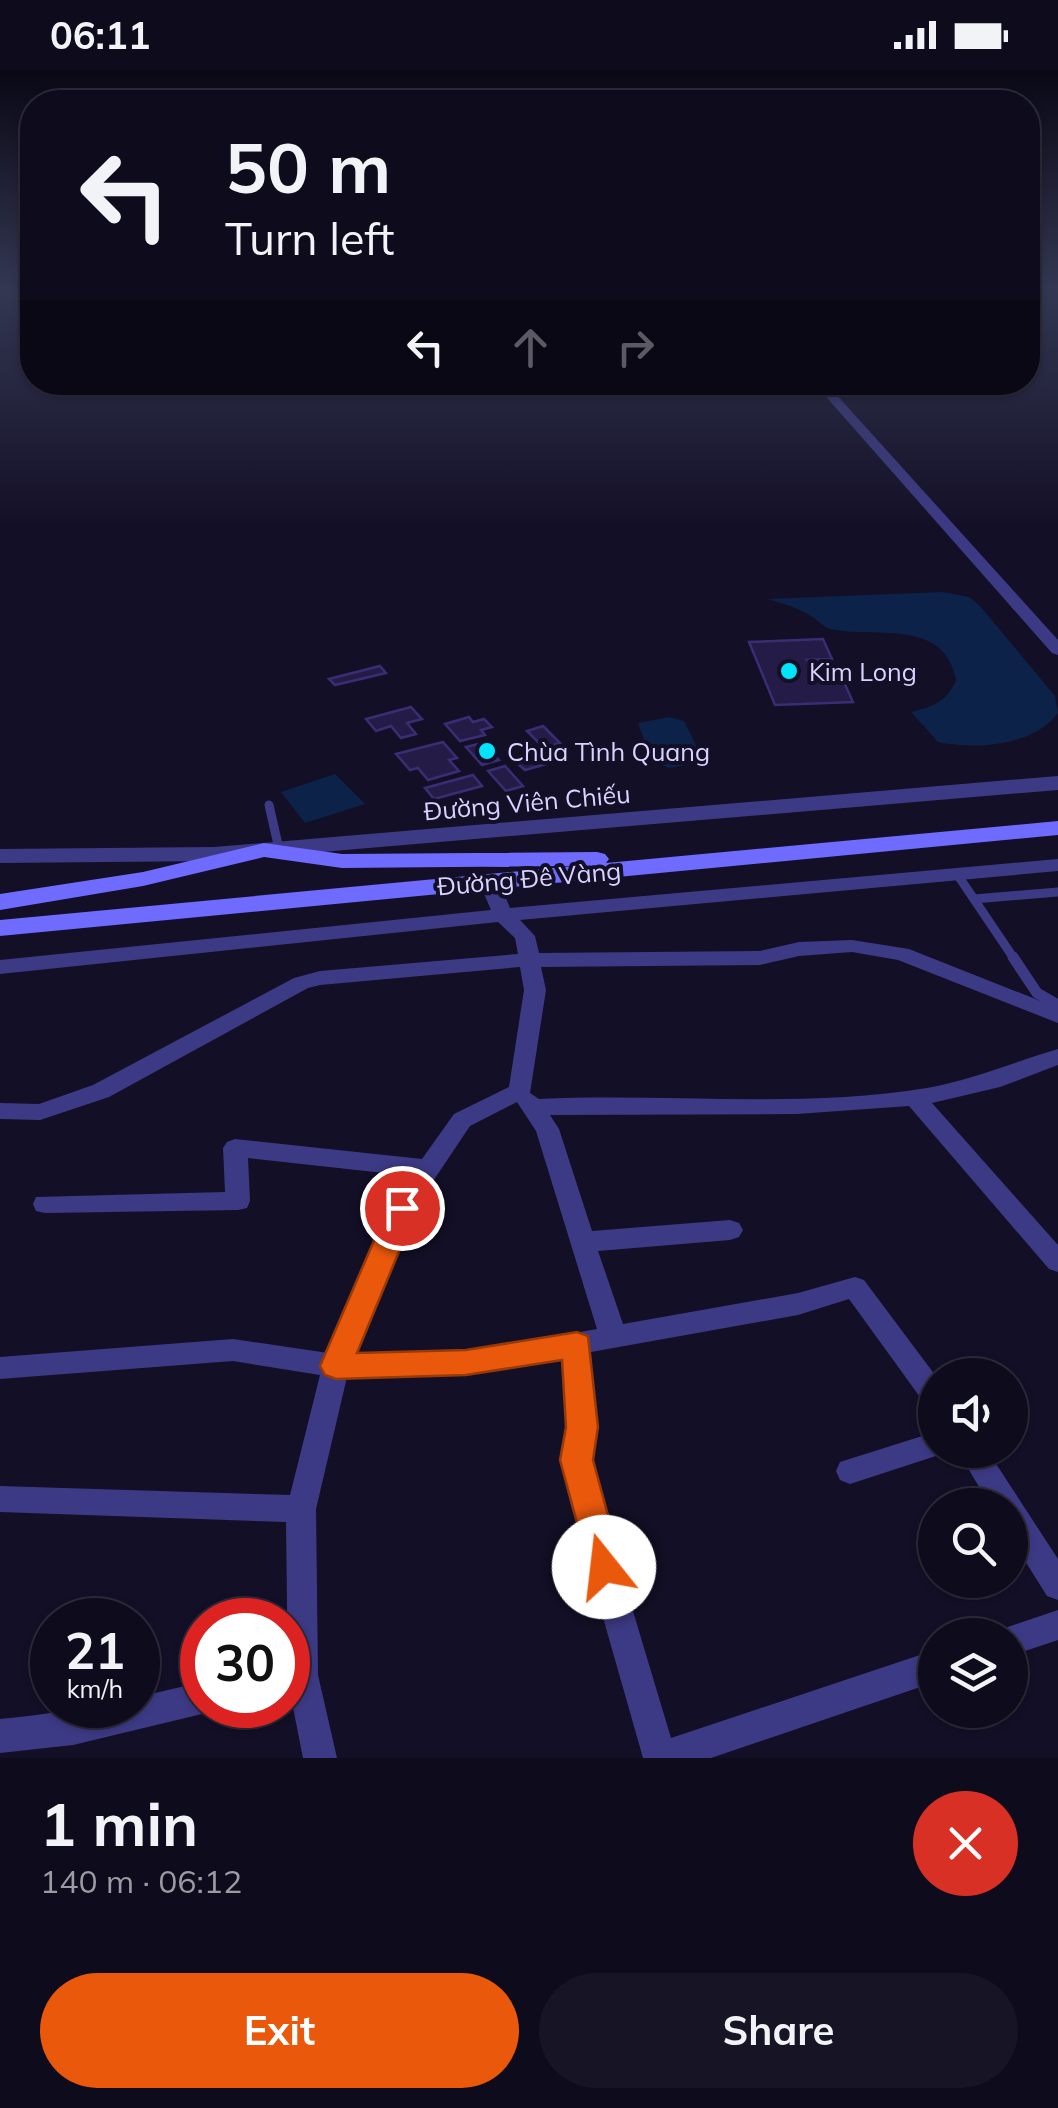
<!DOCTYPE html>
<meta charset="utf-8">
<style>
body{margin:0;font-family:Mulish,sans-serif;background:#171425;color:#f1f3f6;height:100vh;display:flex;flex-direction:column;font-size:38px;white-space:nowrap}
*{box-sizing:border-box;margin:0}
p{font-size:32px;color:#9b9ba3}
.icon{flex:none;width:55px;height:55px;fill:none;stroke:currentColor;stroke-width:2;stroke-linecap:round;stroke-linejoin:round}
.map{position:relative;height:1688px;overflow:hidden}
.details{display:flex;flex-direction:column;background:#0e0b1c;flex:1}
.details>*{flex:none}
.guide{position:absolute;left:20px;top:20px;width:1020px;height:305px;border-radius:40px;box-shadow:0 2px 8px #0004,0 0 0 2px #2e2b3b;background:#0e0b1c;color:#f1f3f6;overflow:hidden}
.buttons{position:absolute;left:918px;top:1288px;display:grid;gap:20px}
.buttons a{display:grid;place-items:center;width:110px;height:110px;border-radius:50%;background:#0e0b1c;box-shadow:0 2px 8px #0004,0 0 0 2px #2e2b3b;font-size:50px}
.speed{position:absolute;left:30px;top:1528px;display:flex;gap:20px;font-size:50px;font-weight:700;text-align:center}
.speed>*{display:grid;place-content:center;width:130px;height:130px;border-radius:50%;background:#0e0b1c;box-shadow:0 2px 8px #0004,0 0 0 2px #2e2b3b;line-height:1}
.speed small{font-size:25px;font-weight:400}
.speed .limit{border:15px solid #d22;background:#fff;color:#111}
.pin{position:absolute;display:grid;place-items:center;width:85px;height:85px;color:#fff;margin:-42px;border:5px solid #fff;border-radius:50%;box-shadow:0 2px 10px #0007}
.me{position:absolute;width:110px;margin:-55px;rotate:344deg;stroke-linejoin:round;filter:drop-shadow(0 0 8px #0008)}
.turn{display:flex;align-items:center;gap:35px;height:210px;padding:0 40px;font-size:45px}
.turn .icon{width:130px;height:130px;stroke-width:2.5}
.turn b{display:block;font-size:70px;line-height:85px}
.lanes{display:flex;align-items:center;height:95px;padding:0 40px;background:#0003;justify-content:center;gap:50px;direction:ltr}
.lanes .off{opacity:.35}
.round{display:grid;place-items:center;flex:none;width:105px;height:105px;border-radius:52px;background:#171425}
.headline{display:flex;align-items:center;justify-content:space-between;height:170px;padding:0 40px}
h1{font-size:60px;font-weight:700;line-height:75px}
.primary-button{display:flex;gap:20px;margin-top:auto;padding:20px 40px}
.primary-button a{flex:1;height:115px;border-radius:60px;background:#ea580c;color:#fff;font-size:40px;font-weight:700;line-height:115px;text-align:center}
.primary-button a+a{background:#171425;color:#f1f3f6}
.status{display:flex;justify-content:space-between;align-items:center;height:70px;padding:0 50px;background:#0e0b1c;direction:ltr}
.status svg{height:28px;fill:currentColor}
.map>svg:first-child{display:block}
</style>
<div class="status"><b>06:11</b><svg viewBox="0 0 49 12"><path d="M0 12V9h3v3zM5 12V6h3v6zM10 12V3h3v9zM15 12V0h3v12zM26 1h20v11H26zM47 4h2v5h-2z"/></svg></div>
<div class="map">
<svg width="1058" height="1688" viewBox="0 0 1058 1688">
<rect width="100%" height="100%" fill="#130f26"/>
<g fill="#0c2248">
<path d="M943,522L969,527L980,536L1055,626L1058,643C1034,676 976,680 938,672L911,642C932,637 947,632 956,610C944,547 876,569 830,559C823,557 818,550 811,546C798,538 782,533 767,529Z"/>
<path d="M669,647L684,651L701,685L698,693L669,698L652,691L638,653Z"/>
<path d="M335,704L365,734L305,753L281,722Z"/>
</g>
<g fill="#241b47" stroke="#3b2d73" stroke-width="2.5">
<path d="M823,569L832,589L807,590L819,605H813L815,609L842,608L853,632L775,635L749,572Z"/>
<path d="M380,596L386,603L335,615L329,609Z"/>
<path d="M411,637L422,649L407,653L416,664L401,668L391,656L376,661L366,649Z"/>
<path d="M469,647L473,652L484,649L492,657L481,660L485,665L460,671L445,654Z"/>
<path d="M543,656L560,673L544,678L527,661Z"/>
<path d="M443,672L457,688L449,690L459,701L428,710L418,698L410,700L396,684Z"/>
<path d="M483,673L499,690L482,695L466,677Z"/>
<path d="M549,684L557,691L525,700L517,693Z"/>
<path d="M505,696L523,716L506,721L488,701Z"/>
<path d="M473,705L482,716L434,729L425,718Z"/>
</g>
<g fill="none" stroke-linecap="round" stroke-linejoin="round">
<g stroke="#3d3a85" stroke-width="9">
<path d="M269,735L279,779"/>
<path d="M957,804L1015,890"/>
<path d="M974,829L1058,822"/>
</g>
<path stroke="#3d3a85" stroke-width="11" d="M1013,887L1037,923L1058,935"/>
<g fill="#3d3a85" fill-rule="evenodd">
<path d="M813,312H825L1058,570V585L1052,583Z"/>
<path d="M1058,789V801L520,850L535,866L539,883L760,881L799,872L852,870L909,879L1058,938V953L898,890L852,882L799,886L760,895L541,897L546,920L530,1023L539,1029C667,1023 799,1039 927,1018C972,1010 1014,992 1058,979V995L1000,1017L932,1033L1058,1175V1202L1049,1199L909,1036L797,1044L550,1045L559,1059L592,1161L730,1150L739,1153L743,1160L739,1167L730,1170L598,1181L623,1254L798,1223L855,1207L864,1210L935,1305V1338L925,1334L849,1229L798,1245L591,1282L596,1357L591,1390L597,1421L671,1668L935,1580V1612L711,1688H643L567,1421L563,1390L568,1357L564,1287L466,1304L347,1307L316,1439L318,1605L337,1688H303L288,1612L286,1452L0,1442V1416L290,1425L320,1305L233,1291L0,1309V1287L233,1269L328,1283L390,1138L411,1106L248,1088L250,1131L247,1138L238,1140L45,1143L36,1141L33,1134L36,1127L225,1122L223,1078L227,1072L235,1069L422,1089L454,1044L509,1017L524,920L520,897L320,915L308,918L109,1027L40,1050L0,1049V1033L39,1034L93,1015L294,908L320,901L518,884L515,868L498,852L0,904V890L491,840L479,812L489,806L499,812L510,838ZM517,1032L536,1061L597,1259L466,1282L354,1284L413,1141L470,1056Z"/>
<path d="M935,1362V1380H946L945,1383L850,1414L840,1410L836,1401L840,1392Z"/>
<path d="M957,1380H987L1058,1489V1530L1047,1526L1010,1467V1435H990Z"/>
<path d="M1058,1540V1570L1010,1586V1565H997L999,1560Z"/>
<path d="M202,1612V1635H215L213,1639L202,1644L73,1675L0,1683V1649C46,1645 92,1635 138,1635V1627Z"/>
</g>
<path fill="#3d3a85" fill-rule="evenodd" d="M1058,706V720L214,791L0,793V779L214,777Z"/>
<path fill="#6f6bff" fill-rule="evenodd" d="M1058,751V765L0,866V850L574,796L342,798L264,787L143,816L0,840V824L143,802L264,773L342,784L597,782L605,784L609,789L606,793Z"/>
</g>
<linearGradient id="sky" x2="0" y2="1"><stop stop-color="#0a0815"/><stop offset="0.48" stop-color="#333752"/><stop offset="1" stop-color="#333752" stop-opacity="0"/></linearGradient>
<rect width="1058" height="457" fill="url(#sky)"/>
<path fill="#ea580c" stroke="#983908" stroke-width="2.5" d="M402,1127L412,1130L417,1138L357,1283L466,1280L577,1262L588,1266L598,1357L593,1390L622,1497L616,1508L604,1513L592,1508L560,1390L566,1357L562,1290L466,1305L336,1309L325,1305L320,1296L388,1138L393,1130Z"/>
<g fill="#00e5ff" stroke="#130f26" stroke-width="4">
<circle cx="789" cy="601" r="10"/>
<circle cx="487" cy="681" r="10"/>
</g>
<g text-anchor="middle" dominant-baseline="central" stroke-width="8" stroke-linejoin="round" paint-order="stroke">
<g font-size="25" fill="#d9d4ff" stroke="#130f26" text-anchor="start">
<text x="809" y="601">Kim Long</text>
<text x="507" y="681">Chùa Tình Quang</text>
</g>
<g font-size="25" fill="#d9d4ff" stroke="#130f26">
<text transform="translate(527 732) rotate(-5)">Đường Viên Chiếu</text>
<text transform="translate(529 808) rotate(-5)">Đường Đê Vàng</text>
</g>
</g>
</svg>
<div class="buttons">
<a><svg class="icon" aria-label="sound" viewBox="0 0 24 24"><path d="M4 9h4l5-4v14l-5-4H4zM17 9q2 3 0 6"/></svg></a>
<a><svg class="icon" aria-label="search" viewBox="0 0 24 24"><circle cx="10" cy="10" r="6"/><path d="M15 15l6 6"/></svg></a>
<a><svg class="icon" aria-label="layers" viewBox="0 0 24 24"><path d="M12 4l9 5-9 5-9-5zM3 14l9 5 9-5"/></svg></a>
</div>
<div class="speed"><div>21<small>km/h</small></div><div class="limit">30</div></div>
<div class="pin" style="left:402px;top:1138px;background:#d93025"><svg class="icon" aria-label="arrive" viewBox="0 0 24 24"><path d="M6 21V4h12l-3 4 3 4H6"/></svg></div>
<svg class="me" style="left:604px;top:1497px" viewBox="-20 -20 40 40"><circle r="19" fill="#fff"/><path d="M0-13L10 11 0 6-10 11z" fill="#ea580c"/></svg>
<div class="guide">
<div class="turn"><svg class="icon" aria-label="left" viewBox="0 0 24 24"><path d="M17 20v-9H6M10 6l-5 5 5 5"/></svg><div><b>50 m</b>Turn left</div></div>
<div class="lanes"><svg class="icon" aria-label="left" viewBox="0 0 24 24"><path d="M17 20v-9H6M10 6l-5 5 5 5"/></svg><svg class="icon off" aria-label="ahead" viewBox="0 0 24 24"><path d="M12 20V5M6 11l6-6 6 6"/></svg><svg class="icon off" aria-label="right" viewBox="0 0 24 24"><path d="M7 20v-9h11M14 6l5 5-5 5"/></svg></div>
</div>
</div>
<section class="details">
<div class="headline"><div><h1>1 min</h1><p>140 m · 06:12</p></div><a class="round" style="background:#d93025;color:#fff"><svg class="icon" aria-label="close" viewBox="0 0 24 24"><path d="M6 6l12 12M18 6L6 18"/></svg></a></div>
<div class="primary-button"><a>Exit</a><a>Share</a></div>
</section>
